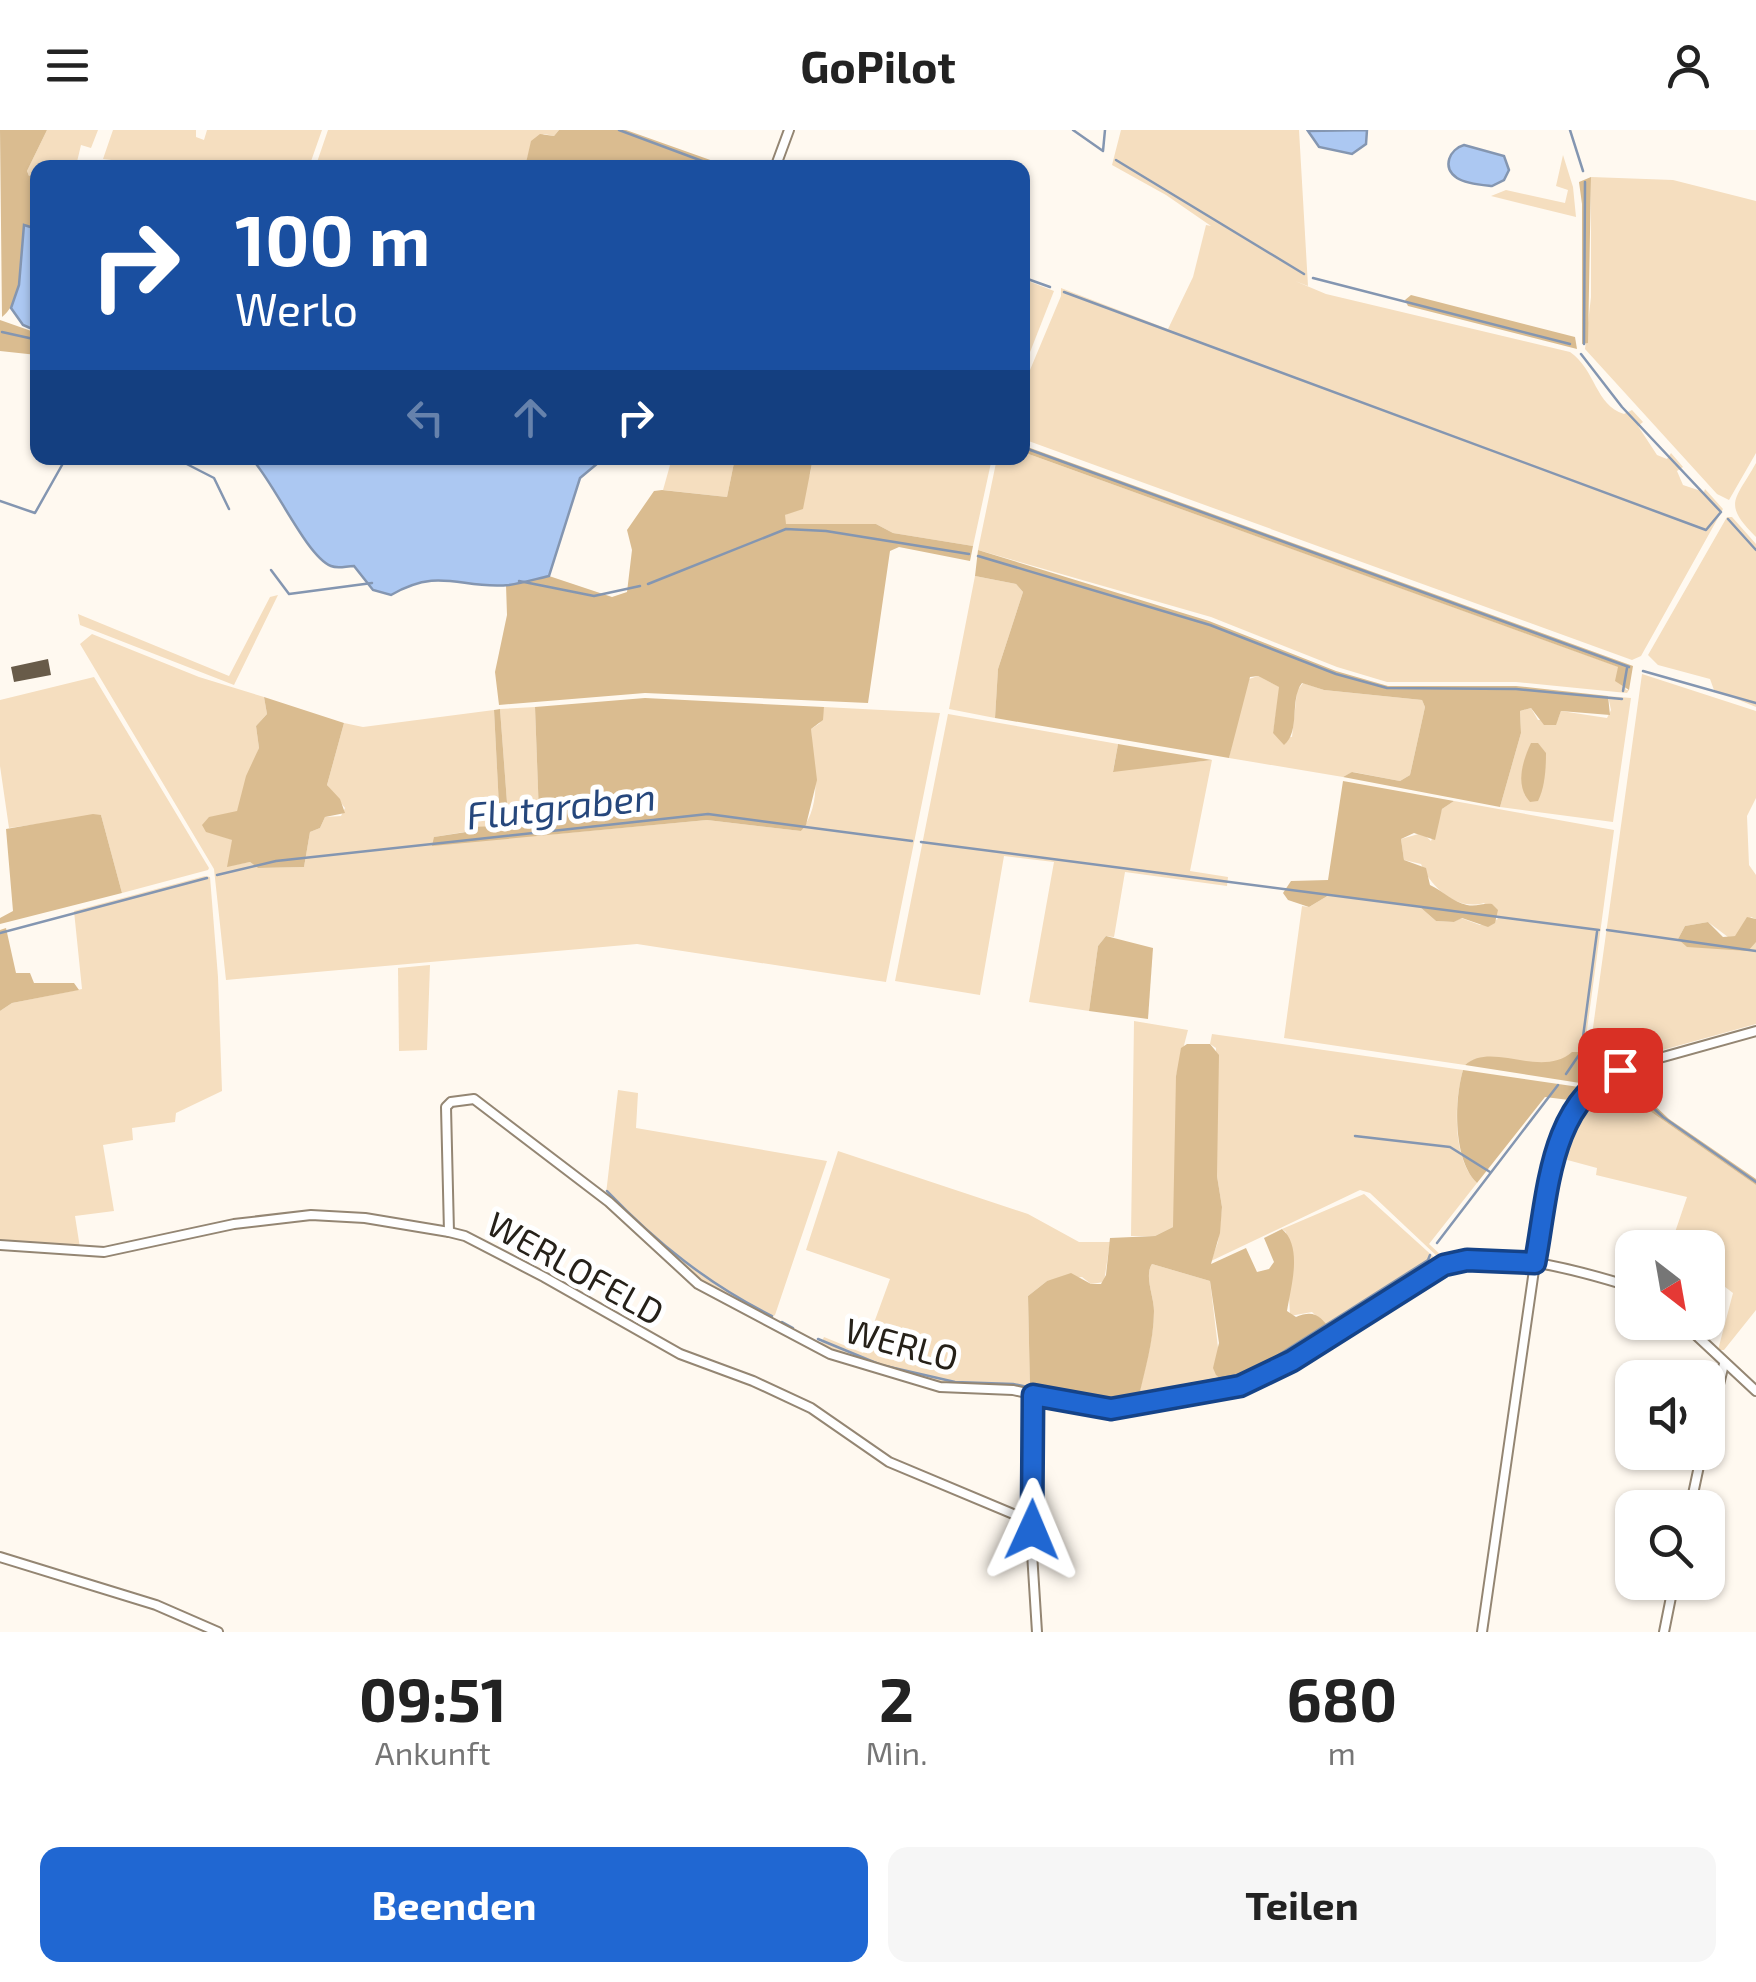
<!DOCTYPE html>
<html lang="de">
<style>
body{margin:0;font-family:"Exo 2",sans-serif;background:#f6f6f6;color:#222;height:100vh;display:flex;flex-direction:column;font-size:38px;white-space:nowrap}
*{box-sizing:border-box;margin:0}
p{font-size:32px;color:#767676}
.icon{flex:none;width:55px;height:55px;fill:none;stroke:currentColor;stroke-width:2;stroke-linecap:round;stroke-linejoin:round}
.map{position:relative;height:1502px;overflow:hidden}
.sheet{display:flex;flex-direction:column;background:#fff;flex:1}
.sheet>*{flex:none}
.hud{position:absolute;left:30px;top:30px;width:1000px;height:305px;border-radius:20px;box-shadow:0 2px 8px #0004;background:#1a4fa0;color:#fff;overflow:hidden}
.needle{width:65px;rotate:149deg}
.buttons{position:absolute;left:1615px;top:1100px;display:grid;gap:20px}
.buttons a{display:grid;place-items:center;width:110px;height:110px;border-radius:20px;background:#fff;box-shadow:0 2px 8px #0004;font-size:50px}
.pin{position:absolute;display:grid;place-items:center;width:85px;height:85px;color:#fff;margin:-42px;border-radius:20px;box-shadow:0 5px 15px #0006}
.me{position:absolute;width:110px;margin:-55px;rotate:1deg;stroke-linejoin:round;filter:drop-shadow(0 0 8px #0008)}
.turn{display:flex;align-items:center;gap:35px;height:210px;padding:0 40px;font-size:45px}
.turn .icon{width:130px;height:130px;stroke-width:2.5}
.turn b{display:block;font-size:70px;line-height:85px}
.lanes{display:flex;align-items:center;height:95px;padding:0 40px;background:#0003;justify-content:center;gap:50px;direction:ltr}
.lanes .off{opacity:.35}
.eta{display:flex;justify-content:space-evenly;align-items:center;height:170px;text-align:center}
.eta b{font-size:60px;font-weight:700;line-height:70px}
.primary-button{display:flex;gap:20px;margin-top:auto;padding:20px 40px}
.primary-button a{flex:1;height:115px;border-radius:20px;background:#2067d2;color:#fff;font-size:40px;font-weight:700;line-height:115px;text-align:center}
.primary-button a+a{background:#f6f6f6;color:#222}
header{display:flex;justify-content:space-between;align-items:center;height:130px;padding:0 40px;background:#fff;font-size:45px;font-weight:700}
.map>svg:first-child{display:block}
</style>
<header><svg class="icon" aria-label="menu" viewBox="0 0 24 24"><path d="M4 6h16M4 12h16M4 18h16"/></svg>GoPilot<svg class="icon" aria-label="person" viewBox="0 0 24 24"><circle cx="12" cy="8" r="4"/><path d="M4 21q1-7 8-7t8 7"/></svg></header>
<div class="map">
<svg width="1756" height="1502" viewBox="0 0 1756 1502">
<rect width="100%" height="100%" fill="#fff9f0"/>
<g fill="#f5debf">
<path d="M47,0H98L91,18L81,15L76,36L67,33L38,38L37,43L29,46L27,41Z"/>
<path d="M113,0H196V7L204,10L207,0H322L309,37C239,37 172,38 103,29Z"/>
<path d="M328,0H559L554,6L544,4L532,11L525,37L315,38Z"/>
<path d="M1121,0H1299L1308,156L1295,151L1326,164L1570,222C1596,240 1595,275 1624,284L1632,280L1643,292L1638,296L1657,325L1667,329L1671,323L1683,337L1677,341L1683,355L1704,362L1705,359L1723,379L1641,526L1632,530L1023,309L1022,259L1061,166V158L1168,199L1193,147L1206,95L1211,96L1166,65L1112,35Z"/>
<path d="M1563,25L1573,57L1576,87L1491,66L1506,60L1565,73L1568,60L1556,56Z"/>
<path d="M1591,47L1673,50L1756,71V323L1729,370L1717,364L1585,219L1591,167Z"/>
<path d="M1023,149L1054,161L1023,240L1022,149Z"/>
<path d="M1023,322L1619,537L1626,560H1629L1627,563L1516,552H1387L1337,537L1211,487L978,420L997,328H1022Z"/>
<path d="M672,328H735L727,367L663,360Z"/>
<path d="M813,328H992L973,416L893,403L876,394H785V385L791,382L810,344Z"/>
<path d="M1756,333V407C1722,373 1735,371 1756,333Z"/>
<path d="M1727,387H1732L1756,414V577L1714,560L1710,549L1658,535L1648,525Z"/>
<path d="M975,446L1016,454L1023,462L998,539L995,588L949,579Z"/>
<path d="M278,465L234,555L80,495L78,484L229,546L270,467Z"/>
<path d="M92,504L199,547L264,567L267,584L256,596L259,618L237,682L209,702L233,710L228,736L250,732L258,738L304,737L310,702L320,698L325,687L341,686L345,678L327,655L344,593L363,597L494,580L500,696L434,707L535,706L707,690L801,701C825,669 812,635 811,599L820,593L824,577L940,583L886,852L637,814L226,850L214,739L80,514Z"/>
<path d="M1642,544L1756,581V668L1747,686L1749,735L1756,745V789L1751,787L1736,806L1728,807L1708,792L1685,796L1678,809L1756,812V894L1616,933L1586,948Z"/>
<path d="M1258,546L1280,557L1273,603L1292,607L1297,561L1303,553L1324,560L1422,570L1425,577L1410,645L1400,651L1353,642L1343,647L1229,628L1246,550Z"/>
<path d="M94,547L209,738L208,740L122,763L101,685L9,698L0,636V570Z"/>
<path d="M1608,566L1631,568L1613,692L1500,677L1521,603L1520,581L1531,578L1538,590L1558,589L1561,581L1607,588L1611,580Z"/>
<path d="M535,577L539,685L522,698L509,699L500,579Z"/>
<path d="M948,584L1118,614L1113,641L1212,630L1190,741L1228,747L1227,756L1125,742L1114,807L1106,806L1098,816L1089,881L1029,872L1054,732L1004,726L980,865L895,851Z"/>
<path d="M1454,671L1614,700L1584,922C1571,923 1566,933 1554,935C1530,938 1488,916 1465,935L1284,908L1302,776L1309,777L1329,765L1420,777L1436,791L1454,792L1461,788L1480,795L1498,789L1484,773C1456,781 1431,757 1421,734L1404,730L1401,709L1422,703L1431,711L1442,679Z"/>
<path d="M205,746L210,747L218,847L222,961L176,983L175,992L132,998L133,1010L103,1015L114,1081L75,1086L80,1118L0,1112V881L12,873L82,859L74,781Z"/>
<path d="M430,835L427,920L399,921L398,838Z"/>
<path d="M1134,891L1188,900L1176,946V1090L1173,1097L1155,1106H1131Z"/>
<path d="M1212,904L1463,940C1454,972 1452,1029 1477,1053L1429,1114L1443,1127L1440,1129L1370,1063L1360,1060L1211,1131L1218,1112L1222,1077L1217,1046L1216,918L1210,914Z"/>
<path d="M1612,947L1637,972L1756,1055V1180L1724,1220H1718L1733,1163L1708,1144V1118L1670,1117L1687,1067L1596,1045L1597,1038L1560,1028C1571,993 1579,967 1612,947Z"/>
<path d="M618,960L638,963L636,998L827,1031L775,1185L770,1188L696,1147L606,1064Z"/>
<path d="M838,1021L1028,1084L1079,1112H1110L1104,1152L1091,1154L1082,1147L1047,1151L1028,1166L1030,1260L956,1256L926,1248L925,1251L820,1215L824,1207L863,1223L890,1149L806,1120Z"/>
<path d="M1364,1064L1437,1130L1424,1137L1427,1141L1332,1202L1312,1182L1290,1186L1286,1102L1282,1099Z"/>
<path d="M1152,1134L1210,1151L1222,1251L1229,1255L1138,1271C1143,1242 1154,1211 1154,1181C1154,1166 1144,1146 1152,1134Z"/>
</g>
<g fill="#dabc90">
<path d="M0,0H47L27,41L29,46L37,43L31,70L37,72V99L25,100C24,125 22,172 2,187Z"/>
<path d="M559,0H626L730,37H690L676,30L668,38L525,37L531,11L540,4L554,6Z"/>
<path d="M1591,47L1588,213L1582,214V74L1579,52Z"/>
<path d="M1411,165L1575,207L1577,219L1408,176L1405,170Z"/>
<path d="M0,190L37,203V225L0,221Z"/>
<path d="M1022,315L1633,536L1629,560L1615,551L1618,537L1023,322Z"/>
<path d="M735,328H813L803,379L785,385L786,394H876L893,403L973,416L970,431L899,417L890,421L868,573L645,563L499,575L495,542L507,485L506,455L549,446L612,467L627,462L632,420L627,400L654,361L662,360L727,367Z"/>
<path d="M978,420L1209,491L1336,541L1388,556H1516L1608,566L1610,585L1561,581L1556,595H1544L1531,578L1520,581L1521,603L1500,677L1343,647L1352,642L1400,651L1410,645L1425,577L1422,570L1324,560L1302,553C1289,570 1301,601 1284,615L1273,603L1279,557L1258,546L1250,547L1229,628L995,588L998,539L1023,462L1016,454L975,446Z"/>
<path d="M264,567L344,593L327,655L340,669L345,683L325,687L320,698L310,702L304,737L258,738L250,732L227,737L232,710L206,702L202,695L209,687L237,681L246,646L259,618L256,596L267,584Z"/>
<path d="M645,568L824,577L823,590L811,599L817,650L806,695L801,701L707,690L432,716L434,707L466,702L470,697L500,696L494,580L500,579L509,699L521,698L527,690L539,685L535,577Z"/>
<path d="M1531,613H1538L1546,623C1546,638 1545,657 1538,671L1530,672C1515,656 1522,632 1531,613Z"/>
<path d="M1118,614L1212,630L1113,642Z"/>
<path d="M1343,651L1454,671L1442,679L1435,710L1414,703L1401,709L1404,730L1426,738L1430,755C1443,761 1453,772 1467,775C1476,777 1483,773 1492,774L1498,780L1495,793L1488,797L1462,788L1454,792L1436,791L1420,777L1329,765L1309,777L1288,770L1283,763L1291,751L1328,750Z"/>
<path d="M93,684L101,685L122,763L0,794V788L13,781L6,699Z"/>
<path d="M1747,787L1756,789V812L1748,821L1687,817L1678,809L1685,796L1708,792L1723,807L1735,806Z"/>
<path d="M6,798L16,843H30L34,853H74L79,860L12,873L0,881V800Z"/>
<path d="M1106,806L1153,818L1148,889L1089,881L1098,816Z"/>
<path d="M1187,914H1210L1219,925L1217,1046L1222,1077L1220,1103L1211,1134L1246,1118L1257,1142L1269,1139L1274,1132L1264,1108L1282,1099C1303,1117 1291,1156 1287,1181L1296,1187C1314,1179 1321,1186 1332,1202L1270,1240L1229,1255L1216,1245L1213,1238L1219,1213L1210,1151L1152,1134C1144,1146 1154,1166 1154,1181C1154,1211 1144,1242 1138,1271L1101,1276L1030,1260L1028,1166L1047,1151L1071,1143L1091,1154H1101L1106,1145L1110,1108L1155,1106L1173,1097L1176,946L1181,918Z"/>
<path d="M1572,922H1584L1580,953L1465,935C1492,911 1541,949 1572,922Z"/>
<path d="M1463,940L1579,957L1569,970L1545,967L1477,1053C1453,1030 1454,971 1463,940Z"/>
<path d="M1620,943L1669,989L1756,1049V1055L1637,972L1612,947Z"/>
</g>
<g fill="#acc8f2" stroke="#8496b1" stroke-width="2.5">
<path d="M1367,0L1366,14L1352,24L1319,17L1308,1Z"/>
<path d="M1464,15L1504,26L1509,40L1504,50L1492,56C1482,55 1466,54 1457,48C1441,37 1450,19 1464,15Z"/>
<path d="M24,95L37,99V201L23,195L11,178L19,155Z"/>
<path d="M251,328H604L580,348L549,446C536,449 522,453 509,455C461,460 441,436 391,465L373,460L354,436C346,436 338,439 331,436C306,426 273,350 251,328Z"/>
</g>
<g fill="none" stroke-linecap="round" stroke-linejoin="round">
<g stroke="#8496b1" stroke-width="2.5">
<path d="M619,0L721,38"/>
<path d="M1073,0L1103,21L1105,0"/>
<path d="M1570,0L1583,41"/>
<path d="M1116,30L1304,144"/>
<path d="M1022,147L1050,157"/>
<path d="M1313,148L1570,214"/>
<path d="M1064,162L1706,400L1721,382L1622,277L1581,224"/>
<path d="M2,202L38,210"/>
<path d="M1584,214L1585,52"/>
<path d="M1022,317L1629,537"/>
<path d="M175,328L214,348L229,379"/>
<path d="M0,371L35,383L66,328"/>
<path d="M1728,389L1756,420"/>
<path d="M978,426L1210,495L1336,544L1387,558L1516,559L1622,569"/>
<path d="M271,440L289,464L372,453"/>
<path d="M519,451L594,466L640,456"/>
<path d="M648,454L786,399L826,401L969,424"/>
<path d="M1643,541L1756,573"/>
<path d="M1623,561L1627,538"/>
<path d="M921,712L1599,800"/>
<path d="M217,745L276,731L708,684L912,711"/>
<path d="M1607,800L1756,821"/>
<path d="M0,803L207,748"/>
<path d="M1566,944L1581,922L1597,802"/>
<path d="M1617,945L1663,987L1756,1052"/>
<path d="M1355,1006L1450,1017L1490,1042"/>
<path d="M607,1061C657,1113 708,1154 772,1186"/>
<path d="M1437,1113L1558,955"/>
<path d="M782,1192L793,1198"/>
<path d="M818,1209L881,1235L955,1252L1013,1254L1100,1272L1136,1266"/>
<path d="M1158,1261L1252,1242L1428,1130L1430,1125"/>
</g>
</g>
<path fill="#685b49" d="M48,529L51,545L14,552L11,537Z"/>
<g fill="none" stroke-linecap="round" stroke-linejoin="round">
<g stroke="#948673" stroke-width="12">
<g id="minor">
<path d="M775,38L789,0"/>
<path d="M449,1102L446,977L451,972L474,969L609,1072L698,1154L830,1224L940,1257L1013,1260L1101,1279L1228,1259L1277,1239L1436,1140C1486,1113 1581,1141 1632,1157"/>
<path d="M0,1115L104,1122L234,1094L311,1085L365,1088L449,1102L465,1106L544,1147L680,1224L753,1251L811,1278L889,1332L1030,1391L1037,1502"/>
<path d="M1682,1192L1756,1261"/>
<path d="M1708,1299L1724,1234"/>
<path d="M1690,1378L1702,1322"/>
<path d="M1030,1391L1033,1265"/>
<path d="M0,1427L156,1475L218,1502"/>
<path d="M1482,1502L1535,1133L1553,1041L1570,985L1590,956L1620,939L1756,901"/>
<path d="M1664,1502L1674,1452"/>
</g>
</g>
<use href="#minor" stroke="#fff" stroke-width="8"/>
</g>
<g fill="none" stroke-linecap="round" stroke-linejoin="round">
<g stroke="#154388" stroke-width="25">
<path id="route" d="M1032,1400L1033,1265L1111,1279L1240,1256L1292,1231L1444,1135L1467,1130L1535,1133C1548,1065 1549,971 1620,940"/>
</g>
<use href="#route" stroke="#2067d2" stroke-width="18"/>
</g>
<g text-anchor="middle" dominant-baseline="central" stroke-width="10" stroke-linejoin="round" paint-order="stroke">
<g font-size="35" fill="#262119" stroke="#fff">
<text transform="translate(576 1137) rotate(29)">WERLOFELD</text>
<text transform="translate(902 1213) rotate(15)">WERLO</text>
</g>
<g font-size="38" font-style="italic" fill="#26477c" stroke="#fff">
<text transform="translate(561 675) rotate(-6)">Flutgraben</text>
</g>
</g>
</svg>
<div class="buttons">
<a><svg class="needle" viewBox="-14 -14 28 28"><path d="M0-13l5 13h-10z" fill="#e53935"/><path d="M0 13l5-13h-10z" fill="#767676"/></svg></a>
<a><svg class="icon" aria-label="sound" viewBox="0 0 24 24"><path d="M4 9h4l5-4v14l-5-4H4zM17 9q2 3 0 6"/></svg></a>
<a><svg class="icon" aria-label="search" viewBox="0 0 24 24"><circle cx="10" cy="10" r="6"/><path d="M15 15l6 6"/></svg></a>
</div>
<div class="pin" style="left:1620px;top:940px;background:#d93025"><svg class="icon" aria-label="arrive" viewBox="0 0 24 24"><path d="M6 21V4h12l-3 4 3 4H6"/></svg></div>
<svg class="me" style="left:1032px;top:1400px" viewBox="-20 -20 40 40"><path d="M0-17L14 15 0 8-14 15z" fill="#2067d2" stroke="#fff" stroke-width="4"/></svg>
<div class="hud">
<div class="turn"><svg class="icon" aria-label="right" viewBox="0 0 24 24"><path d="M7 20v-9h11M14 6l5 5-5 5"/></svg><div><b>100 m</b>Werlo</div></div>
<div class="lanes"><svg class="icon off" aria-label="left" viewBox="0 0 24 24"><path d="M17 20v-9H6M10 6l-5 5 5 5"/></svg><svg class="icon off" aria-label="ahead" viewBox="0 0 24 24"><path d="M12 20V5M6 11l6-6 6 6"/></svg><svg class="icon" aria-label="right" viewBox="0 0 24 24"><path d="M7 20v-9h11M14 6l5 5-5 5"/></svg></div>
</div>
</div>
<section class="sheet">
<div class="eta">
<div><b>09:51</b><p>Ankunft</p></div>
<div><b>2</b><p>Min.</p></div>
<div><b>680</b><p>m</p></div>
</div>
<div class="primary-button"><a>Beenden</a><a>Teilen</a></div>
</section>
